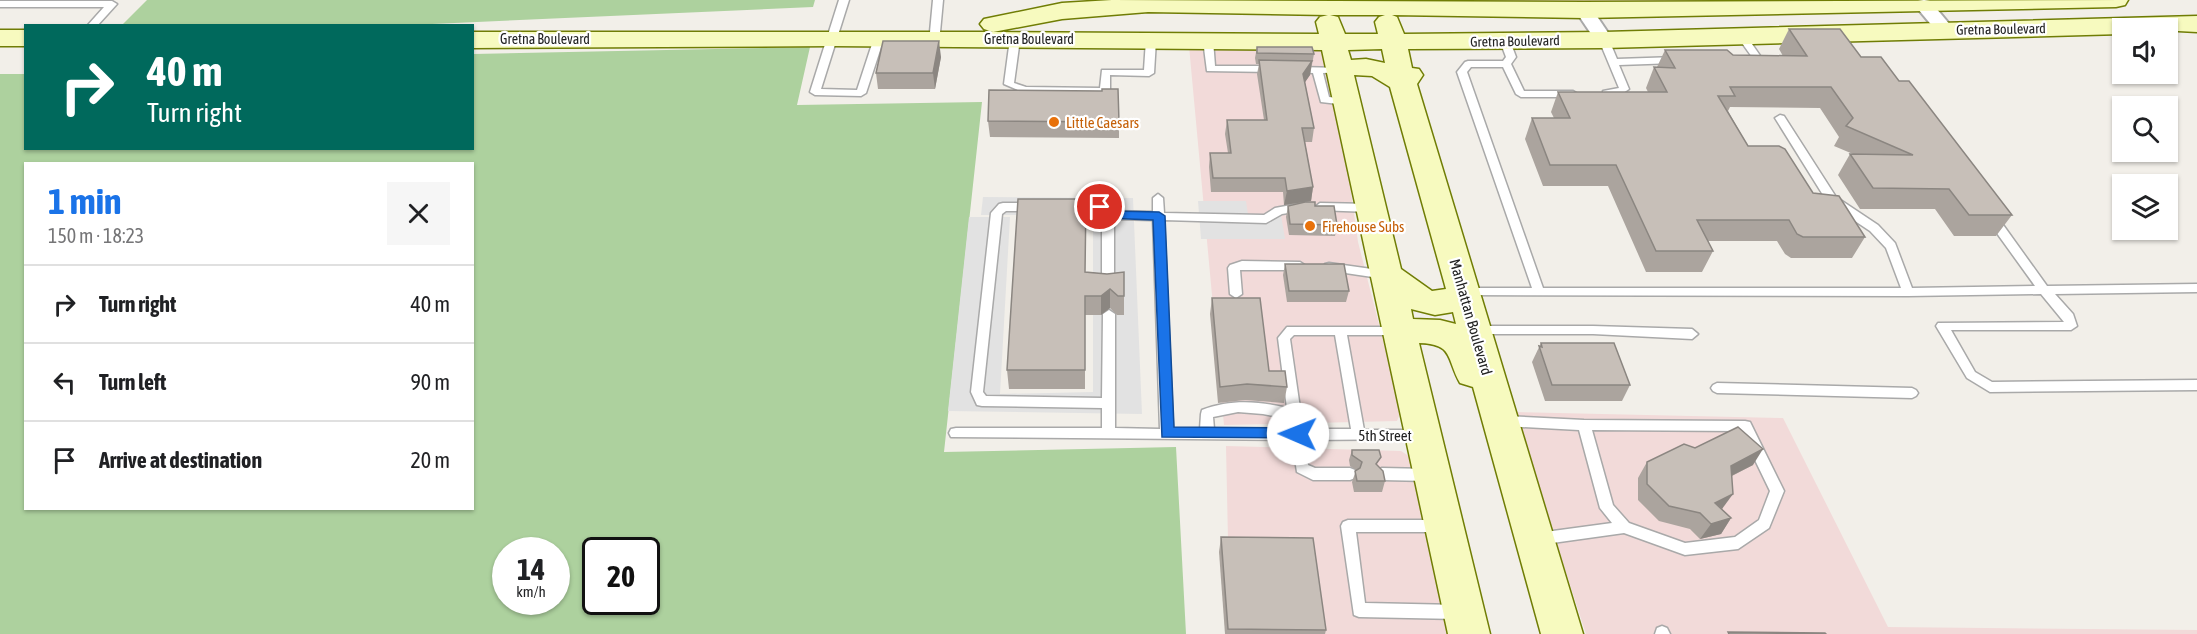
<!DOCTYPE html>
<meta charset="utf-8">
<style>
body{margin:0;font-family:"Asap Condensed",sans-serif;background:#f6f6f6;color:#202124;height:100vh;display:flex;flex-direction:column;font-size:22px;white-space:nowrap}
*{box-sizing:border-box;margin:0}
p{font-size:20px;color:#757577}
.icon{flex:none;width:33px;height:33px;fill:none;stroke:currentColor;stroke-width:2;stroke-linecap:round;stroke-linejoin:round}
.map{position:relative;flex:1;overflow:hidden}
.side{position:absolute;left:24px;top:162px;width:450px;height:348px;display:flex;flex-direction:column;background:#fff;border-radius:0px;box-shadow:0 2px 4px #0004}
.side>*{flex:none}
.guide{position:absolute;left:24px;top:24px;width:450px;height:126px;border-radius:0px;box-shadow:0 2px 4px #0004;background:#00695c;color:#fff;overflow:hidden}
.buttons{position:absolute;left:2112px;top:18px;display:grid;gap:12px}
.buttons a{display:grid;place-items:center;width:66px;height:66px;border-radius:0px;background:#fff;box-shadow:0 2px 4px #0004;font-size:30px}
.speed{position:absolute;left:492px;top:537px;display:flex;gap:12px;font-size:30px;font-weight:700;text-align:center}
.speed>*{display:grid;place-content:center;width:78px;height:78px;border-radius:50%;background:#fff;box-shadow:0 2px 4px #0004;line-height:1}
.speed small{font-size:15px;font-weight:400}
.speed .limit{border:3px solid #111;border-radius:9px;background:#fff;color:#111}
.pin{position:absolute;display:grid;place-items:center;width:51px;height:51px;color:#fff;margin:-26px;border:3px solid #fff;border-radius:50%;box-shadow:0 2px 6px #0007}
.me{position:absolute;width:66px;margin:-33px;rotate:271deg;stroke-linejoin:round;filter:drop-shadow(0 0 4px #0008)}
.turn{display:flex;align-items:center;gap:21px;height:126px;padding:0 24px;font-size:27px}
.turn .icon{width:78px;height:78px;stroke-width:2.5}
.turn b{display:block;font-size:42px;line-height:51px}
.round{display:grid;place-items:center;flex:none;width:63px;height:63px;border-radius:0px;background:#f6f6f6}
.head{display:flex;align-items:center;justify-content:space-between;height:102px;padding:0 24px}
h1{font-size:36px;font-weight:700;line-height:45px;color:#1a73e8}
ul{padding:0;list-style:none}
li{display:flex;align-items:center;gap:18px;height:78px;padding:0 24px;border-top:2px solid #e0e0e0}
li div{flex:1}
li b{display:block;font-size:22px}
li em{font-style:normal}
.map>svg:first-child{display:block}
</style>
<div class="map">
<svg width="2197" height="634" viewBox="0 0 2197 634">
<rect width="100%" height="100%" fill="#f2efe9"/>
<g fill="#f2dad9">
<path d="M1412,0H1798L1436,3Z"/>
<path d="M1189,46L1322,47L1341,120L1358,242L1401,411L1397,421L1224,425Z"/>
<path d="M1514,412L1783,418L1888,627L2197,630V634H1586Z"/>
<path d="M1226,446L1401,451L1412,458L1454,634H1230Z"/>
</g>
<g fill="#add19e" fill-rule="evenodd">
<path d="M147,0H815L813,7L410,25H122Z"/>
<path d="M810,47L797,105L982,102L944,452L1176,447L1186,634H0V74H25L26,148H472L473,54ZM26,164H472V508H26ZM506,550H556V602H506ZM596,550H646V602H596Z"/>
</g>
<g fill="#e2e2e2">
<path d="M983,197L1133,198L1142,414L948,411L969,217H1010L1000,394L1093,392V215H981Z"/>
<path d="M1198,201H1246L1248,215H1281L1285,239H1201Z"/>
</g>
<g fill="none" stroke-linecap="round" stroke-linejoin="round">
<g stroke="#a9a9a9" stroke-width="3">
<g id="lane">
<path d="M839,0H849L821,89L857,90L874,38L879,35L882,36L884,38L866,93L861,96L815,95L810,92Z"/>
<path d="M933,0H943L940,32L935,35L930,32Z"/>
<path d="M0,1H112L117,4L97,26H87L104,7H0Z"/>
<path d="M1742,33L1745,34L1768,67V71H1762L1737,36Z"/>
<path d="M1015,36L1020,39L1014,83L1026,87L1100,88L1102,70H1144L1146,40L1151,37L1156,40L1154,73L1149,76L1110,75V91L1105,94L1025,93L1004,84L1010,39Z"/>
<path d="M1208,37L1213,40L1215,66H1273L1278,69L1273,72L1207,71L1203,40Z"/>
<path d="M1604,37L1609,40L1617,59L1676,57L1681,60L1676,63L1619,65L1629,89L1620,95H1603V91L1619,88L1599,40Z"/>
<path d="M1505,38L1510,41L1516,57L1511,64L1524,91H1573L1578,94L1573,97H1521L1516,94L1503,67H1471L1467,72L1543,288H1901L1886,248L1870,231L1828,203L1775,118L1780,115L1784,116L1836,197L1878,225L1895,243L1912,288L2035,286L1986,218L1992,214L1996,215L2047,286L2197,284V292L2055,294L2073,314L2077,326L2071,330H1951L1975,372L1992,382L2197,380V390L1990,392L1967,378L1936,326L1938,323L2064,322L2041,294L1908,296L1462,295L1460,292L1466,288H1532L1457,72L1465,62L1468,61H1503L1506,57L1500,41Z"/>
<path d="M1296,67L1344,68V72L1323,73L1329,97L1347,99L1352,102L1347,105L1321,102L1313,73L1293,72V68Z"/>
<path d="M1158,194L1163,198L1164,213L1264,215L1275,208L1302,203L1307,207L1306,210L1282,214L1266,223L1164,220L1173,429H1200L1201,414L1202,410C1230,399 1259,401 1287,408L1278,338L1287,327H1399L1405,331L1399,335H1347L1364,430H1420L1425,431L1427,435L1425,439L1305,440L1308,465L1315,468H1350L1355,470L1357,474L1355,478L1350,480H1313L1297,472L1292,440L951,437L949,433L951,429L956,428H1102V408L982,406L977,405L971,392L991,213L999,204L1003,203H1033L1038,207L1033,211H1006L1002,214L983,392L986,396L1102,398L1103,314L1109,310L1115,314V428L1160,429L1153,220L1114,219V288L1108,292L1102,288V216L1097,211H1071L1066,207L1071,203H1100L1111,211L1153,212V198ZM1294,335H1335L1351,429H1303L1290,339ZM1238,412L1263,414L1289,419L1290,429H1214L1213,417Z"/>
<path d="M1320,203L1371,204L1376,208L1371,212L1316,210L1315,207Z"/>
<path d="M1242,261L1300,262L1306,266L1300,270H1240L1242,294L1236,298L1230,294L1228,268L1230,265Z"/>
<path d="M1329,263L1386,271L1392,275L1386,279L1325,270L1323,267L1325,264Z"/>
<path d="M1476,326H1593L1692,329L1698,334L1692,339L1593,334H1476L1470,330Z"/>
<path d="M1717,383L1912,388L1916,390L1918,393L1916,396L1912,398L1717,393L1713,391L1711,388L1713,385Z"/>
<path d="M1505,416L1584,420L1745,421L1750,422L1784,491L1769,528L1738,549L1685,555L1624,533L1538,545L1533,543L1531,539L1533,535L1538,533L1612,523L1600,508L1579,430L1505,426L1500,425L1499,421L1500,417ZM1592,430L1741,431L1770,491L1759,520L1735,537L1685,543L1629,523L1613,505Z"/>
<path d="M1382,468L1429,469L1434,471L1436,475L1434,479L1429,481L1382,480L1377,478L1375,474L1377,470Z"/>
<path d="M1348,520H1440L1445,522L1447,526L1445,530L1440,532H1356L1365,603L1458,605L1463,607L1465,612L1463,617L1458,619L1359,617L1354,615L1341,526L1343,522Z"/>
<path d="M1662,626L1667,628L1670,634H1655L1657,628Z"/>
</g>
</g>
<g stroke="#a9a9a9" stroke-width="4">
<g id="street">
<path d="M1924,0L1930,1L1951,26L1954,30L1951,34H1939L1918,9L1916,5L1918,1Z"/>
<path d="M1584,5L1590,6L1613,40L1610,44L1604,45L1598,44L1575,10Z"/>
</g>
</g>
<g stroke="#707d05" stroke-width="3">
<g id="secondary">
<path d="M1112,0L1584,2L2128,0L2125,5L2116,7L1584,18L1392,15L1397,17L1404,34L1604,32L2197,16V32L2122,28V34L1604,48L1408,49L1412,68L1419,69L1423,75L1417,84L1583,634H1541L1473,387L1460,383C1446,358 1454,344 1419,343L1490,634H1448L1322,50L833,46L472,48V32H993L984,29L980,24L984,19L1062,3ZM1148,12L1328,15L1320,17L1316,22L1319,34L993,32L1062,19ZM1330,15H1385L1379,17L1375,22L1378,34H1345L1338,17ZM1382,49L1385,63L1366,59L1351,60L1348,50ZM1354,75L1372,76L1390,87L1446,289L1432,291L1401,269ZM1411,309L1435,315L1453,312L1456,324L1440,320L1413,319Z"/>
<rect x="0" y="30" width="26" height="16"/>
</g>
</g>
<use href="#lane" fill="#fff" fill-rule="evenodd"/>
<use href="#street" fill="#fff" fill-rule="evenodd"/>
<use href="#secondary" fill="#f7fabf" fill-rule="evenodd"/>
</g>
<g fill="#aba49e">
<path d="M1789,29L1861,57L1899,81L2012,215L1996,236H1954L1935,209H1860L1838,175L1850,154H1853L1834,146L1839,137L1820,108L1730,107L1728,111L1748,146L1813,193L1865,237L1852,258H1791L1785,254L1777,241H1708L1713,251L1702,272H1646L1608,186H1543L1525,139L1532,118H1554L1551,112L1558,92H1648L1646,88L1654,67H1657L1665,50L1733,55L1783,56L1779,49Z"/>
<path d="M1257,47L1314,54L1310,75L1305,82L1314,128L1312,142H1305L1313,187L1311,201L1284,205L1283,192H1211L1209,167L1210,153H1228L1225,134L1227,120H1264L1257,74L1259,64H1256L1255,58Z"/>
<path d="M941,57L935,89H878L876,73Z"/>
<path d="M988,121L1119,122V138L990,137Z"/>
<path d="M1288,206H1315L1337,225L1335,236L1289,235L1286,217Z"/>
<path d="M1285,264L1349,291L1346,302H1287L1283,275Z"/>
<path d="M1086,272L1107,274L1124,272V315H1117L1110,308L1101,315H1085V389H1009L1007,370Z"/>
<path d="M1212,298L1269,371L1287,387L1284,403L1245,400L1218,403L1210,314Z"/>
<path d="M1541,343L1630,385L1622,401H1545L1532,362Z"/>
<path d="M1695,448L1753,465L1732,476L1722,509L1731,518L1721,534L1700,539L1690,529L1659,521L1638,500V478L1647,462Z"/>
<path d="M1352,450L1378,466L1385,481L1382,492H1354L1352,482L1356,470L1350,466L1349,460Z"/>
<path d="M1221,537L1326,630L1325,634H1225L1219,552Z"/>
</g>
<g fill="#8b8681">
<path d="M939,41L941,57L935,89L933,73Z"/>
<path d="M1312,61L1310,75L1301,88L1303,74Z"/>
<path d="M1313,187L1311,201L1284,205L1287,191Z"/>
<path d="M1110,289V308L1101,315V296Z"/>
<path d="M1763,449L1753,465L1721,481L1731,466Z"/>
<path d="M1733,494L1722,509L1715,503Z"/>
<path d="M1731,518L1721,534L1700,539L1711,524Z"/>
</g>
<g fill="#c7bfb8" stroke="#8b8681" stroke-width="1.5">
<path d="M1789,29H1840L1861,57H1881L1899,81H1909L2012,215H1969L1949,189L1873,188L1850,154L1913,155L1846,126L1853,118L1831,87H1730L1735,96H1718L1748,146H1779L1785,149L1813,193L1839,196L1865,237H1803L1797,234L1789,220H1697L1713,251H1656L1616,165H1550L1532,118H1570L1558,92H1667L1654,67L1675,68L1665,50H1727L1733,55L1807,56Z"/>
<path d="M883,41H939L933,73H876Z"/>
<path d="M1257,47H1312L1314,54L1257,53Z"/>
<path d="M1259,60L1312,61L1303,74L1314,128H1302L1313,187L1287,191L1285,178H1213L1210,153H1231L1227,120H1267Z"/>
<path d="M1102,89H1118L1119,122L988,121L989,90L1102,91Z"/>
<path d="M1018,199H1086L1085,272L1107,274L1124,272V296H1118L1110,289L1101,296H1085V370H1007Z"/>
<path d="M1305,202H1315V206H1334L1337,225L1290,224L1288,206Z"/>
<path d="M1285,264H1344L1349,291H1289Z"/>
<path d="M1212,298H1260L1269,371H1285L1287,387L1247,384L1220,387Z"/>
<path d="M1541,343H1614L1630,385H1552L1539,346L1542,347Z"/>
<path d="M1738,427L1763,449L1731,466L1733,494L1715,503L1731,518L1711,524L1700,513L1669,506L1647,484V462L1684,444L1695,448Z"/>
<path d="M1352,450H1379L1381,457L1376,464L1383,471L1385,481H1357L1355,471L1360,468L1362,462L1352,455Z"/>
<path d="M1221,537L1313,538L1326,630L1228,629Z"/>
<path d="M1728,632L1825,633L1826,634H1729Z"/>
</g>
<path fill="#1a73e8" stroke="#114b97" stroke-width="1.5" d="M1100,203L1112,211L1159,212L1165,216L1174,427L1298,428L1303,430L1305,434L1303,438L1162,437L1153,220L1104,218L1093,207Z"/>
<g fill="#e8710a" stroke="#fff" stroke-width="2">
<circle cx="1054" cy="122" r="6"/>
<circle cx="1310" cy="226" r="6"/>
</g>
<g text-anchor="middle" dominant-baseline="central" stroke-width="4.5" stroke-linejoin="round" paint-order="stroke">
<g font-size="14" fill="#222" stroke="#fff">
<text transform="translate(2001 29) rotate(-1)">Gretna Boulevard</text>
<text x="545" y="39">Gretna Boulevard</text>
<text x="1029" y="39">Gretna Boulevard</text>
<text transform="translate(1515 41) rotate(-1)">Gretna Boulevard</text>
</g>
<g font-size="15" fill="#c56008" stroke="#fff" text-anchor="start">
<text x="1066" y="122">Little Caesars</text>
<text x="1322" y="226">Firehouse Subs</text>
</g>
<g font-size="15" fill="#222" stroke="#fff">
<text transform="translate(1471 317) rotate(74)">Manhattan Boulevard</text>
<text x="1385" y="435">5th Street</text>
</g>
</g>
</svg>
<div class="buttons">
<a><svg class="icon" aria-label="sound" viewBox="0 0 24 24"><path d="M4 9h4l5-4v14l-5-4H4zM17 9q2 3 0 6"/></svg></a>
<a><svg class="icon" aria-label="search" viewBox="0 0 24 24"><circle cx="10" cy="10" r="6"/><path d="M15 15l6 6"/></svg></a>
<a><svg class="icon" aria-label="layers" viewBox="0 0 24 24"><path d="M12 4l9 5-9 5-9-5zM3 14l9 5 9-5"/></svg></a>
</div>
<div class="speed"><div>14<small>km/h</small></div><div class="limit">20</div></div>
<div class="pin" style="left:1100px;top:207px;background:#d93025"><svg class="icon" aria-label="arrive" viewBox="0 0 24 24"><path d="M6 21V4h12l-3 4 3 4H6"/></svg></div>
<svg class="me" style="left:1298px;top:434px" viewBox="-20 -20 40 40"><circle r="19" fill="#fff"/><path d="M0-13L10 11 0 6-10 11z" fill="#1a73e8"/></svg>
<div class="guide">
<div class="turn"><svg class="icon" aria-label="right" viewBox="0 0 24 24"><path d="M7 20v-9h11M14 6l5 5-5 5"/></svg><div><b>40 m</b>Turn right</div></div>
</div>
<section class="side">
<div class="head"><div><h1>1 min</h1><p>150 m · 18:23</p></div><a class="round"><svg class="icon" aria-label="close" viewBox="0 0 24 24"><path d="M6 6l12 12M18 6L6 18"/></svg></a></div>
<ul>
<li><svg class="icon" aria-label="right" viewBox="0 0 24 24"><path d="M7 20v-9h11M14 6l5 5-5 5"/></svg><div><b>Turn right</b></div><em>40 m</em></li>
<li><svg class="icon" aria-label="left" viewBox="0 0 24 24"><path d="M17 20v-9H6M10 6l-5 5 5 5"/></svg><div><b>Turn left</b></div><em>90 m</em></li>
<li><svg class="icon" aria-label="arrive" viewBox="0 0 24 24"><path d="M6 21V4h12l-3 4 3 4H6"/></svg><div><b>Arrive at destination</b></div><em>20 m</em></li>
</ul>
</section>
</div>
